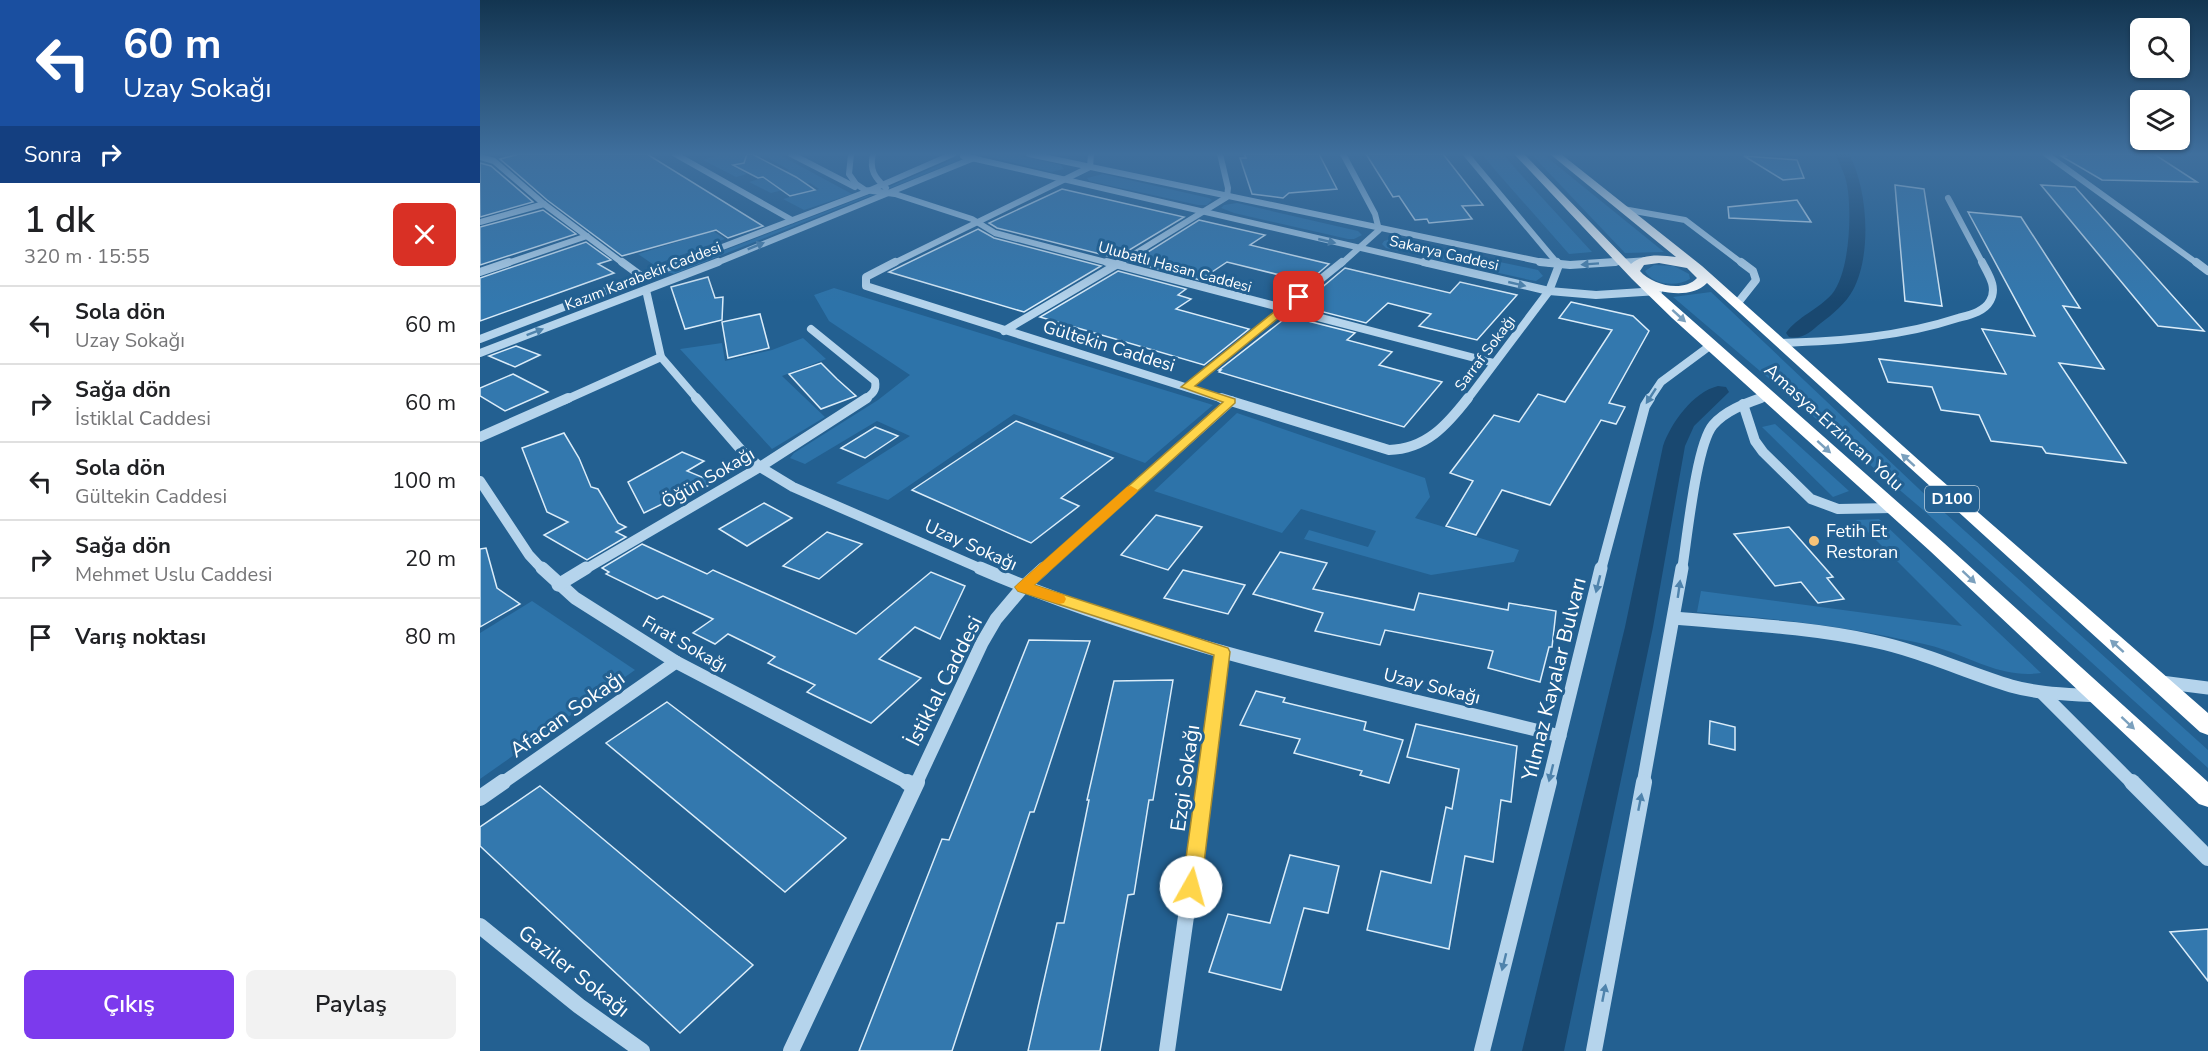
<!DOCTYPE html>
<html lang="tr">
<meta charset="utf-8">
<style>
body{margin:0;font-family:"Nunito Sans",sans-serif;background:#f2f2f2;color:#202124;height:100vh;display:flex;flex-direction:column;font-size:22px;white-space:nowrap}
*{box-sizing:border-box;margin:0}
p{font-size:20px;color:#757577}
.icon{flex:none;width:33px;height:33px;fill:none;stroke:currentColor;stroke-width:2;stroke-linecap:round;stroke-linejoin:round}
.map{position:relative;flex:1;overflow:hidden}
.sheet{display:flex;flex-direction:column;background:#fff;width:480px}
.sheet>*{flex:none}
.top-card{background:#1a4fa0;color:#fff;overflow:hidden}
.fabs{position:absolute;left:1650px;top:18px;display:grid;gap:12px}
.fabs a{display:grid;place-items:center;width:60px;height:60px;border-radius:9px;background:#fff;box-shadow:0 2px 4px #0004;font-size:30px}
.pin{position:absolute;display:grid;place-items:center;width:51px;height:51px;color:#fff;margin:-26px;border-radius:12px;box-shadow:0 3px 9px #0006}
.me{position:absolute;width:66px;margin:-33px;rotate:7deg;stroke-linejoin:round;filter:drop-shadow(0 0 4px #0008)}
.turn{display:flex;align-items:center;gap:21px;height:126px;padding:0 24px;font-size:27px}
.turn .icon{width:78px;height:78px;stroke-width:2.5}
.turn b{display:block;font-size:42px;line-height:51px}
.then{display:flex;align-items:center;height:57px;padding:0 24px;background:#0003;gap:12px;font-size:22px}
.round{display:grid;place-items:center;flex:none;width:63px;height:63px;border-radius:9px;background:#f2f2f2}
.head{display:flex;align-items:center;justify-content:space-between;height:102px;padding:0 24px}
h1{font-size:36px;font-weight:600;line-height:45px}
.button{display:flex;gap:12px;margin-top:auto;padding:12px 24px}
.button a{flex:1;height:69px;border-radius:9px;background:#7c3aed;color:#fff;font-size:24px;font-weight:600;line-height:69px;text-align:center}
.button a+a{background:#f2f2f2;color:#202124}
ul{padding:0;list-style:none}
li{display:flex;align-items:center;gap:18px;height:78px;padding:0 24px;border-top:2px solid #e0e0e0}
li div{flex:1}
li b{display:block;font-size:22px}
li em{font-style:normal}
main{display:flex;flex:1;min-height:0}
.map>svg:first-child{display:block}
</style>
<main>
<section class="sheet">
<div class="top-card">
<div class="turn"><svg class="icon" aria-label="left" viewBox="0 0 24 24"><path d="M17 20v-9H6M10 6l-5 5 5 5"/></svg><div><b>60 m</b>Uzay Sokağı</div></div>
<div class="then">Sonra<svg class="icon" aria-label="right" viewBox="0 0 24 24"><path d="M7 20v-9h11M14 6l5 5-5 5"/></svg></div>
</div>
<div class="head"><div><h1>1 dk</h1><p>320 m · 15:55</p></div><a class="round" style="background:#d93025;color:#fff"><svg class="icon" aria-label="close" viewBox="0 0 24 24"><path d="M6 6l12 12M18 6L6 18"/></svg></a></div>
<ul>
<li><svg class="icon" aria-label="left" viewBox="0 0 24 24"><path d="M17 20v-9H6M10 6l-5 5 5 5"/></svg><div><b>Sola dön</b><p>Uzay Sokağı</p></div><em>60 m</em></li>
<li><svg class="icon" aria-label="right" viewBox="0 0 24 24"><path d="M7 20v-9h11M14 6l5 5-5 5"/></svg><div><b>Sağa dön</b><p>İstiklal Caddesi</p></div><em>60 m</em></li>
<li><svg class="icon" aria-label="left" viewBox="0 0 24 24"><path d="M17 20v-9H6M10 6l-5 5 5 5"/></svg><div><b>Sola dön</b><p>Gültekin Caddesi</p></div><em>100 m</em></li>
<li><svg class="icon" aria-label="right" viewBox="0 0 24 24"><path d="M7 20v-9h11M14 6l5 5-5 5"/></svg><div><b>Sağa dön</b><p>Mehmet Uslu Caddesi</p></div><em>20 m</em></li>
<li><svg class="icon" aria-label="arrive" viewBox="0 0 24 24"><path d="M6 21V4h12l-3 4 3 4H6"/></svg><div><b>Varış noktası</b></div><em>80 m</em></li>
</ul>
<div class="button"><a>Çıkış</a><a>Paylaş</a></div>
</section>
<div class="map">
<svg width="1728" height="1051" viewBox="0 0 1728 1051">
<rect width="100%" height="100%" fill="#236091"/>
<g fill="#2d73a9">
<path d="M120,154L245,239L174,265L158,254L204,240L78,155Z"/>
<path d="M242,154H298L372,194L324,210L303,199L339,189L330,183L291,193L269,182L309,170L285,156L250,165L267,174L256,177L223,160Z"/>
<path d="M532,154L581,165L584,169L571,172L510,157L509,155Z"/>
<path d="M1023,154L1034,167L1112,252L1089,254L1001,154Z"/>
<path d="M1063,154L1184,252L1145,253L1051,154Z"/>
<path d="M471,160L478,161L194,274L188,272L402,190Z"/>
<path d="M623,174L729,198L732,200L727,205H718L609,181L607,178Z"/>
<path d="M757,203L878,231L882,235L874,239H868L754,213L741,208L744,205Z"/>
<path d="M910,239L1058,270L1063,276L1056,281L1050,280L906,248L902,244L904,241Z"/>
<path d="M1174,265L1194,266L1209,274L1210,279C1197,287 1172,285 1165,271Z"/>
<path d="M354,288L733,405L665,463L534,414L408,500L356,483L430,436L397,421L325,464L310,458L314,453L398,400L430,375L349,321L334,295Z"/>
<path d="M1231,292L1456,505L1728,750V768L1442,509L1193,297Z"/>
<path d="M323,338L346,359L302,376L345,417L292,449L200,349L242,343L245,361L292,350Z"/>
<path d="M757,413L945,478L950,497L935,518L1039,550L1034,562L951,575L824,539L829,530L888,547L896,531L821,509L802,533L674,491Z"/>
<path d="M1295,424L1369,491L1353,497L1282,427Z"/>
<path d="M1399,519L1561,673C1525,678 1497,661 1465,650C1451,645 1435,642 1420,639C1353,624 1285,618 1217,612L1221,591L1482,626L1376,520Z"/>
<path d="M52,601L155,670L0,779V633Z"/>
</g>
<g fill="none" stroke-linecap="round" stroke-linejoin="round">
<g fill="#194870" fill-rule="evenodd">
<path d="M1355,154H1369C1388,189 1392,255 1373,290C1366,303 1353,314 1341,323C1331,331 1323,340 1309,337L1306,333C1317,317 1339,309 1352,294C1370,272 1372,212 1367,185C1365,174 1360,164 1355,154Z"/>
<path d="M1238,386L1246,387L1249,392L1214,426L1205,446L1173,627L1084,1051H1042L1145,627L1183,446C1191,423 1213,392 1238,386Z"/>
</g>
</g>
<g fill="#3378ae" stroke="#daecf9" stroke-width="1.5">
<path d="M39,154H167L283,226L248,238L236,230L142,256L67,200L20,159Z"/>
<path d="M267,154H272L316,177L335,190L310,196L283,177L278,178L253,165L264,163Z"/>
<path d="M764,154H839L857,189L809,193L803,198L772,194L760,158H766Z"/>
<path d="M886,154H963L1003,205L982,206L992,219L949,223L947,219L935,220L919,196L913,197Z"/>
<path d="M1584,154H1674L1717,182L1622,180L1581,156H1586Z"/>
<path d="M1264,156L1317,160L1324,178L1303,180Z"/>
<path d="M0,163L11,166L53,202L0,217Z"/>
<path d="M1415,185L1444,189L1462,306L1425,301Z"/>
<path d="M1561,185L1595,187L1724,331L1678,326Z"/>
<path d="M582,189L704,217L636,258L517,228L509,223Z"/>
<path d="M1317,200L1331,222L1249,218L1248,207Z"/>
<path d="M63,210L96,234L0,265V227Z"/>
<path d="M1488,212L1541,217L1600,308L1583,306L1624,369L1579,363L1646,463L1566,453L1562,447L1511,441L1499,415L1461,410L1452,387L1408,382L1399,359L1526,374L1502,329L1555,336Z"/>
<path d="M719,220L785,235L770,245L849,264L828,282L747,262L720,280L652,262Z"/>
<path d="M498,229L514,238L621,266L544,312L409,272Z"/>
<path d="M106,242L131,260L118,264L134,273L0,321V278Z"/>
<path d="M865,268L970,293L980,282L1037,295L997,340L939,326L951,314L908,303L886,323L820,306Z"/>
<path d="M638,271L706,289L698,295L711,299L696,309L769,329L724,365L560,317Z"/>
<path d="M228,277L235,298L243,297L242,320L205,329L191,287Z"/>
<path d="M1091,302L1153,316L1169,331L1129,403L1145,407L1136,424L1121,420L1070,505L1022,490L996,535L966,526L993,481L970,473L1014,415L1039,422L1058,394L1085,402L1132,330L1079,318Z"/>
<path d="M280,314L289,348L248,358L242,322Z"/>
<path d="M808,316L875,333L867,340L912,352L899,365L962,382L924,427L739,372L741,370H739Z"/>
<path d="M36,346L60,355L35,367L9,356Z"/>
<path d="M341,363L357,379L376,396L341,409L309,374Z"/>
<path d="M33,374L68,392L25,411L0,396V388Z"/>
<path d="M536,421L633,458L581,498L599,506L551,543L432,490Z"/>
<path d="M395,427L418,436L385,458L361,448Z"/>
<path d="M84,433L99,458L111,487L118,489L138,523L146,527L136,532L146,537L107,560L64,535L88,522L67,512L42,448Z"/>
<path d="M202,452L224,461L207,471L234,482L205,499L198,496L164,513L148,482Z"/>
<path d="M284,503L312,518L267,546L239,529Z"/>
<path d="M676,515L722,527L688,570L641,555Z"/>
<path d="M1309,527L1353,577L1347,578L1364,599L1338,603L1321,582L1295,586L1254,534Z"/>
<path d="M347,532L382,544L339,579L303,566Z"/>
<path d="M162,544L227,574L233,570L376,634L451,572L485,586L460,639L435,627L399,659L441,678L391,723L327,692L335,685L288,663L295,657L248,634L235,644L213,633L233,619L183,596L177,599L126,574L129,572L122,568Z"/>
<path d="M6,548L17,588L40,604L0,627V549Z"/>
<path d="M800,552L847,563L833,589L934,610L939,593L1028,610L1029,603L1076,611L1072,647H1069L1060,682L1008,668L1013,651L905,630L900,645L835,631L843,613L773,594Z"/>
<path d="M703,570L765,585L748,614L684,598Z"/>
<path d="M549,640L610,641L554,812H550L472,1051H379L462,839L469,840Z"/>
<path d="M693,680L673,800H669L654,894L648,895L620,1051H548L577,923H584L609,800H607L634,681Z"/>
<path d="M776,691L805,698L803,702L886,722L884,730L923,740L909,783L880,775L882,771L814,753L820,739L760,725Z"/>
<path d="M187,702L307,793L366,838L305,892L126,743Z"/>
<path d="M1230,721L1255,727V750L1229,744Z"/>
<path d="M936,724L1037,746L1031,802L1021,800L1013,862L985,856L969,949L887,930L901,871L951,883L966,807L972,809L979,769L927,757Z"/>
<path d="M60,786L273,965L200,1033L0,846V827Z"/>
<path d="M810,855L859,866L848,913L824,908L801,990L729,972L748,914L790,923Z"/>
<path d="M1728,929V981L1690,932Z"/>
</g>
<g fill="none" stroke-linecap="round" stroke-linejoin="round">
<g stroke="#b5d4ec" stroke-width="6">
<path d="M195,154L312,220"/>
<path d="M311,154L375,187"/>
<path d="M371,154L369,174L376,184L385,190L415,194L492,219L515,233L633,264"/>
<path d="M393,154C389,170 395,178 406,188"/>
<path d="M549,154L1072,264"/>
<path d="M986,154L1078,264"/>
<path d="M1566,154L1718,264"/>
<path d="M483,156L950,264"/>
<path d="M0,157L14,161L64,204L144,264"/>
<path d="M1468,198L1503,264"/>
<path d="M1143,209L1205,220L1263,264"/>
<path d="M0,222L64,204"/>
<path d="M25,264L107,236"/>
<path d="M198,264L386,192L473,154"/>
<path d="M234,264L494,158"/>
<path d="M412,264L610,167L611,154"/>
<path d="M638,264L747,197L748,188L740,154"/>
<path d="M861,264L899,230L895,214L863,154"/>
<path d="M1111,264L1168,260"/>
</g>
<g stroke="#b5d4ec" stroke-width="8">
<path d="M142,262L161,276"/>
<path d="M415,262L386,277V286L746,400"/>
<path d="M627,262L1014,363"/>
<path d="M944,262L1069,291L1116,295L1178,291"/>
<path d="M1060,262L1090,265L1135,262"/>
<path d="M1716,262L1728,271"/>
<path d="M0,272L29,262"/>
<path d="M166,290L181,357L218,400"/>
<path d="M1257,304L1276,280L1273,271L1261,262"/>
<path d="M331,329L395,381C397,391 392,394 384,400"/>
<path d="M524,331L641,262"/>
<path d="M0,339L202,262"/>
<path d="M1300,343C1361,341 1420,337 1478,318C1489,315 1504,312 1510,301C1518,287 1508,274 1502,262"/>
<path d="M0,353L238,262"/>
<path d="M707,387L862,262"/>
<path d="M85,400L181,357"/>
<path d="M987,400L1069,291L1079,265L1077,262"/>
<path d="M1169,400L1181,382L1231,345"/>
<path d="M1276,400L1287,396"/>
</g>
<g stroke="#b5d4ec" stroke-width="10">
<path d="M216,398L262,451L280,467L313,487L504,570"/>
<path d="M741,398L909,450C946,449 967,425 988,398"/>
<path d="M1263,404L1275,441L1283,452L1331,499L1358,509L1412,508"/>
<path d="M0,437L88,398"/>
<path d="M0,481L49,555L63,570"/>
<path d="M104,570L280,467L387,398"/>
<path d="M562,570L751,401"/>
<path d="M1121,570L1165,406L1170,398"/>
<path d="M1202,570C1207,540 1216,445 1233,425C1245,411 1264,404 1281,398"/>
</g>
<g stroke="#b5d4ec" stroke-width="13">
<path d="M62,568L95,598L196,662L430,784"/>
<path d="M500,568C682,647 888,688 1080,736"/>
<path d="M78,585L106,568"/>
<path d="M1194,618C1260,624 1328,627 1393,641C1441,651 1485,672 1531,686C1559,694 1588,694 1617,696"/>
<path d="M1681,682L1728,688"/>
<path d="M1562,693L1653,784"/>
<path d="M21,784L196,662"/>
<path d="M436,784L502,643L516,619L543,587L564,568"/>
<path d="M725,784L742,652"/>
<path d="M1068,784L1121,568"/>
<path d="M1163,784L1202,568"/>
</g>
<g stroke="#b5d4ec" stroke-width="16">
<path d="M427,782L434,786"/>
<path d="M1652,782L1728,858"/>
<path d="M0,798L23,782"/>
<path d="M0,926L99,1006L162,1051"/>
<path d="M311,1051L437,782"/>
<path d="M687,1051L725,782"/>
<path d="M1002,1051L1069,782"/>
<path d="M1114,1051L1164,782"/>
</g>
<path fill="#fff" fill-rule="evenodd" d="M1034,154H1044L1151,264C1163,253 1181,255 1196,257L1070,154H1081L1222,266L1452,472L1728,713V735L1720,732L1227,283C1214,296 1194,294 1179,291L1464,543L1728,782V807L1719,804L1450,551L1192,318L1152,279ZM1179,263L1207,268L1217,278C1203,293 1172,285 1160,271L1164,265Z"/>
</g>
<defs><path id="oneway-solid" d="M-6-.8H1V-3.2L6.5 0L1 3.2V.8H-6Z" transform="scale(1.5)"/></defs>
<g fill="#4f83ac">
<use href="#oneway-solid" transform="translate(847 241) rotate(13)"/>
<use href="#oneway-solid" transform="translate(276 246) rotate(-22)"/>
<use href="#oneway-solid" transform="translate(1110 264) rotate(176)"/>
<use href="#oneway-solid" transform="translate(1037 284) rotate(13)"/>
<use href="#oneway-solid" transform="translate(55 332) rotate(-21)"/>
<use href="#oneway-solid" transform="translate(1171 396) rotate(123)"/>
<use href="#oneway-solid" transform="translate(1118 584) rotate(104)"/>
<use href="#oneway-solid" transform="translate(1199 589) rotate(-82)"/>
<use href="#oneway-solid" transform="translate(1071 773) rotate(104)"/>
<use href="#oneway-solid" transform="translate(1160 802) rotate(-79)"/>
<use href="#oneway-solid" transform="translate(1024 962) rotate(104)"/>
<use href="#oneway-solid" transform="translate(1124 993) rotate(-79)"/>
</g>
<g fill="#7ba0bd">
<use href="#oneway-solid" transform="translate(1199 316) rotate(42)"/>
<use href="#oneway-solid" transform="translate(1344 447) rotate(42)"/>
<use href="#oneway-solid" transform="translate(1428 460) rotate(-138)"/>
<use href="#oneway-solid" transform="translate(1489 577) rotate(43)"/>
<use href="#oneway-solid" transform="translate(1637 646) rotate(-138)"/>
<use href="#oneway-solid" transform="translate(1648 723) rotate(43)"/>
</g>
<linearGradient id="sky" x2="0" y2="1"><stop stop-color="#133550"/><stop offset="0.51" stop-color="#3f6f9d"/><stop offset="1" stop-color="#3f6f9d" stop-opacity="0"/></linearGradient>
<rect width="1728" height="302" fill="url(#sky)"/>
<path fill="#ffd54a" stroke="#a68a30" stroke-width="1.5" d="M815,295L824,297L715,386L755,399V403L554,585L748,648L750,652L721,887L718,893L711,896L704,893L702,887L734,655L538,591L535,587L743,402L701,387Z"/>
<path fill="#f59e0b" d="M651,486L658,490L656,493L554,585L584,595L586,599L584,603L579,604L538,591L535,587L538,584L647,487Z"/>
<circle fill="#f7c378" stroke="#236091" stroke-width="2" cx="1334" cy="541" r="6"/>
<g text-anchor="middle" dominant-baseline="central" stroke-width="6" stroke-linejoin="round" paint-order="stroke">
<g font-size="15" fill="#fff" stroke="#236091">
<text transform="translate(964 253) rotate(13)">Sakarya Caddesi</text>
<text transform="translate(695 267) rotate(15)">Ulubatlı Hasan Caddesi</text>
<text transform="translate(163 276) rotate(-21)">Kazım Karabekir Caddesi</text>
<text transform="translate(1005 353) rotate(-53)">Sarraf Sokağı</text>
</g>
<rect fill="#236091" stroke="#bdcfde" stroke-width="1.5" x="1445" y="486" width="54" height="26" rx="4.5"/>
<g font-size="16" font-weight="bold" fill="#fff">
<text x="1472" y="499">D100</text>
</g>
<g font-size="18" fill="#fff" stroke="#236091">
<text transform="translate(629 346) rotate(17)">Gültekin Caddesi</text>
<text transform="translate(1354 427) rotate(42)">Amasya-Erzincan Yolu</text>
<text transform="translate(228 478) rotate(-30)">Öğün Sokağı</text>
<text transform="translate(491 545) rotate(24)">Uzay Sokağı</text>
<text transform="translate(205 644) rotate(30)">Fırat Sokağı</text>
<text transform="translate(952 686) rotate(14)">Uzay Sokağı</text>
</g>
<g font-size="18" fill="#fff" stroke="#236091" text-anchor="start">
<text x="1346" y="531">Fetih Et<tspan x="1346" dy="21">Restoran</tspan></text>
</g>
<g font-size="21" fill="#fff" stroke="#236091">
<text transform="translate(1074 679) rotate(-76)">Yılmaz Kayalar Bulvarı</text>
<text transform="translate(464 681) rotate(-63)">İstiklal Caddesi</text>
<text transform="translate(87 714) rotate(-35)">Afacan Sokağı</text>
<text transform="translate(705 778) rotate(-82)">Ezgi Sokağı</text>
<text transform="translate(94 971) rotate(38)">Gaziler Sokağı</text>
</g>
</g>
</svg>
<div class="fabs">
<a><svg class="icon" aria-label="search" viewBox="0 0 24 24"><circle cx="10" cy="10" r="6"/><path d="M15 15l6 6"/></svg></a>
<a><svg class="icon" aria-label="layers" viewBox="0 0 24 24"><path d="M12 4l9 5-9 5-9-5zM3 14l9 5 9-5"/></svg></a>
</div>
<div class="pin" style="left:819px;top:297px;background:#d93025"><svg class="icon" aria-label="arrive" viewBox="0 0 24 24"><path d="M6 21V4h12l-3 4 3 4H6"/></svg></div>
<svg class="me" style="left:711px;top:887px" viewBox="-20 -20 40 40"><circle r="19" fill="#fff"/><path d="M0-13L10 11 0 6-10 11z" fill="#ffd54a"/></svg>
</div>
</main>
